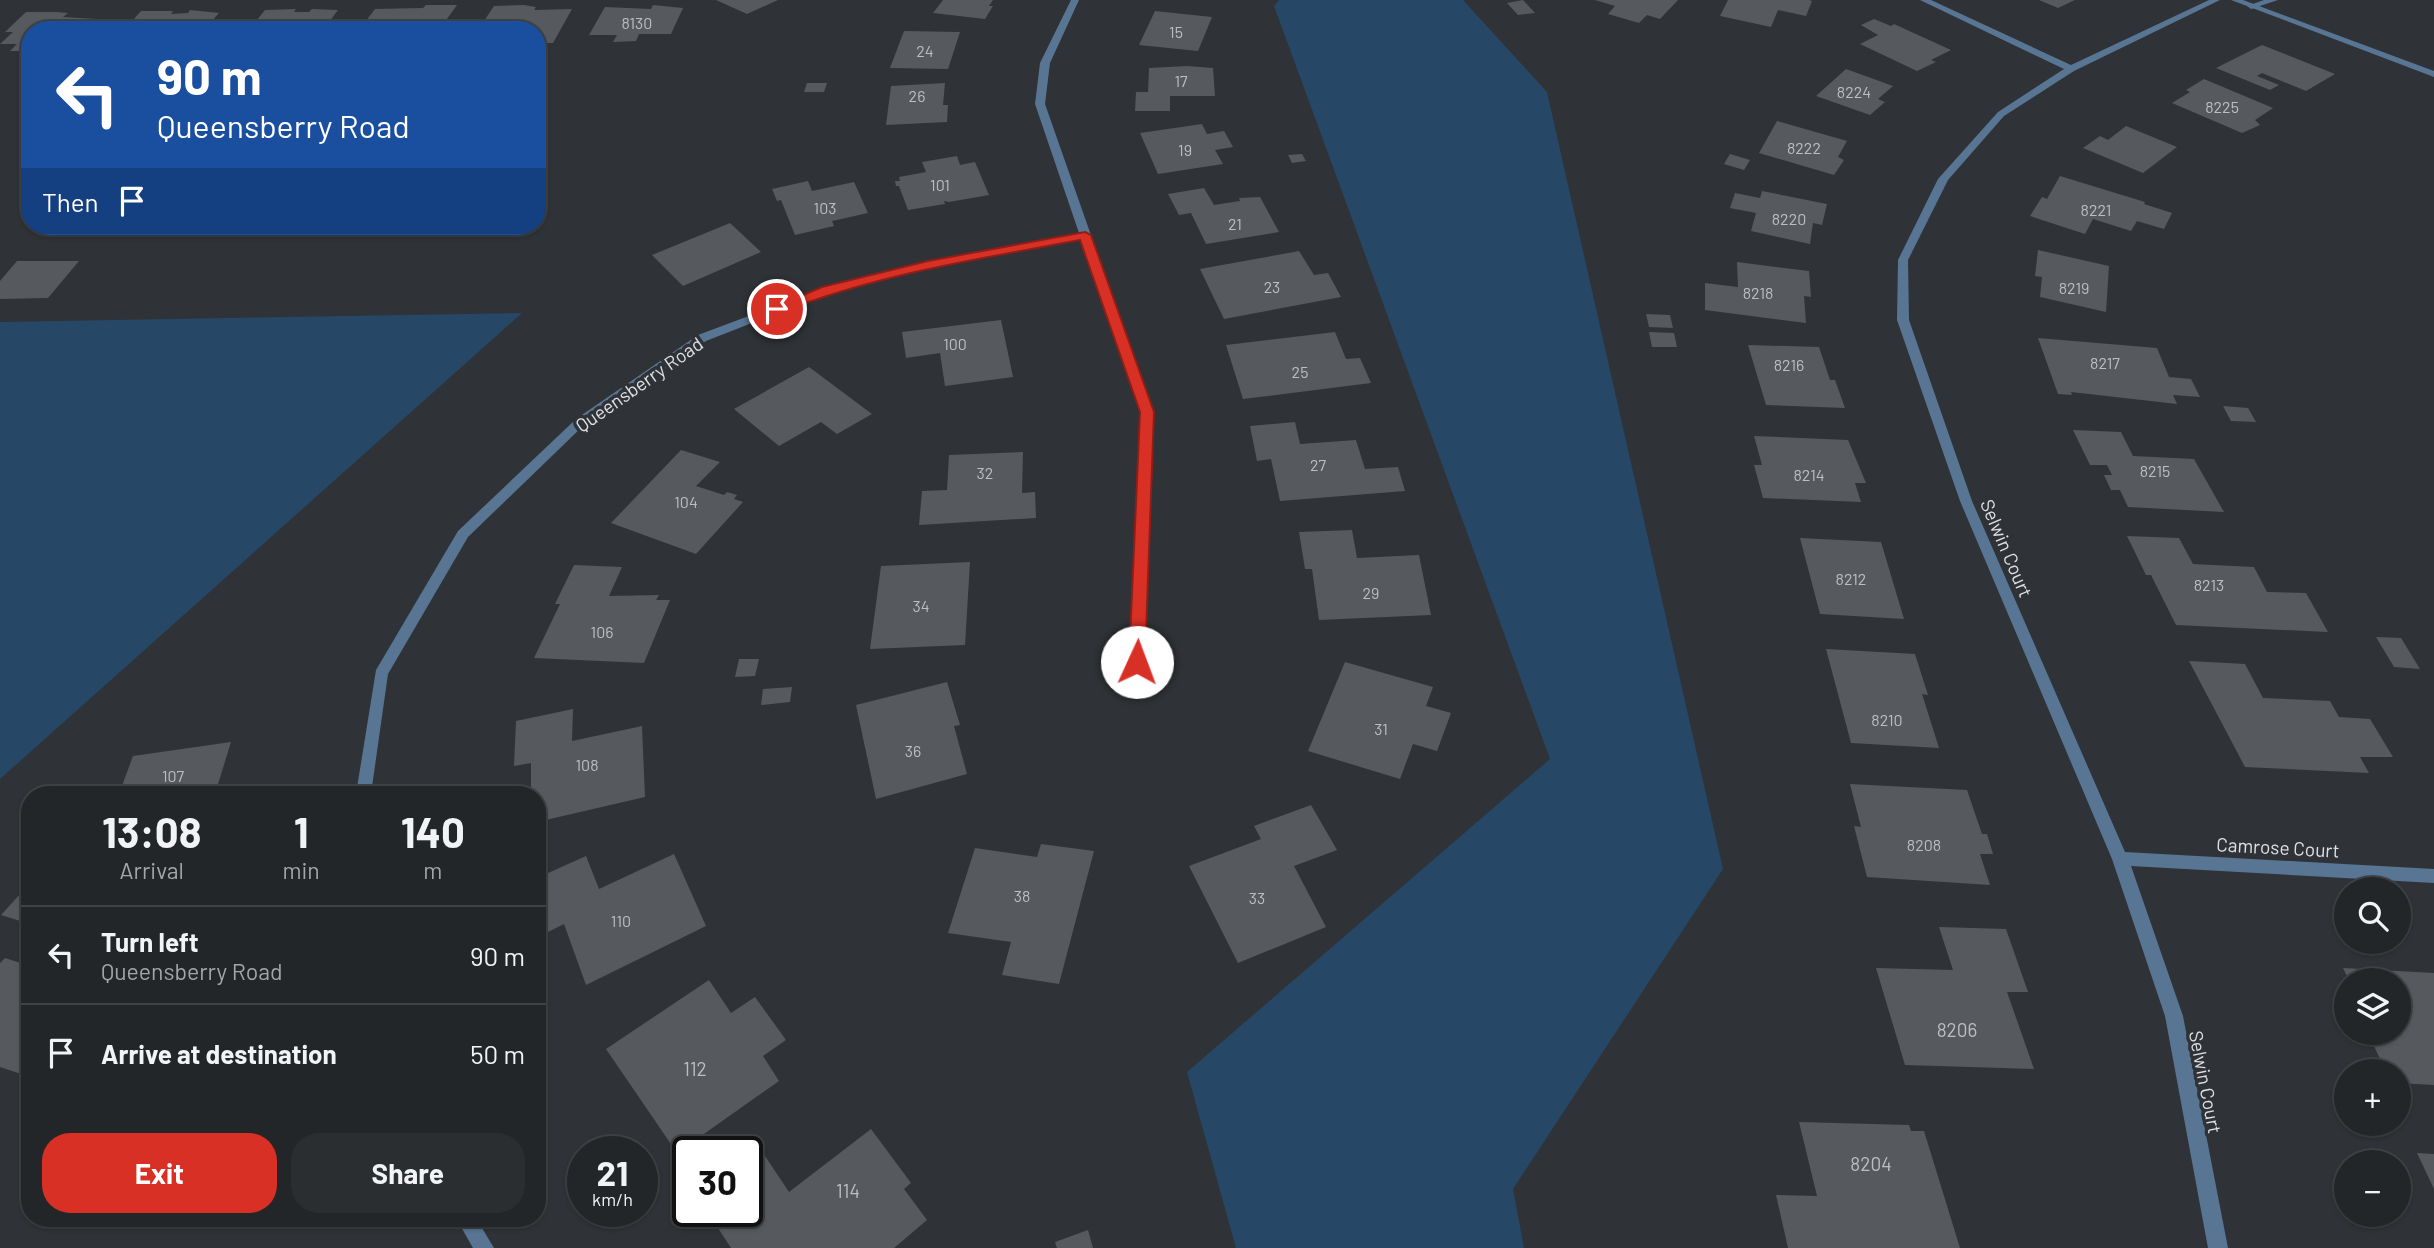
<!DOCTYPE html>
<meta charset="utf-8">
<style>
body{margin:0;font-family:Barlow,sans-serif;background:#2b2e30;color:#f1f3f6;height:100vh;display:flex;flex-direction:column;font-size:26px;white-space:nowrap}
*{box-sizing:border-box;margin:0}
p{font-size:23px;color:#a3a5a8}
.icon{flex:none;width:38px;height:38px;fill:none;stroke:currentColor;stroke-width:2;stroke-linecap:round;stroke-linejoin:round}
.map{position:relative;flex:1;overflow:hidden}
.panel{position:absolute;left:21px;top:786px;width:525px;height:441px;display:flex;flex-direction:column;background:#232628;border-radius:28px;box-shadow:0 2px 5px #0004,0 0 0 2px #404345}
.panel>*{flex:none}
.banner{position:absolute;left:21px;top:21px;width:525px;height:214px;border-radius:28px;box-shadow:0 2px 5px #0004,0 0 0 2px #404345;background:#1a4fa0;color:#fff;overflow:hidden}
.fabs{position:absolute;left:2334px;top:877px;display:grid;gap:14px}
.fabs a{display:grid;place-items:center;width:77px;height:77px;border-radius:50%;background:#232628;box-shadow:0 2px 5px #0004,0 0 0 2px #404345;font-size:35px}
.speed{position:absolute;left:567px;top:1136px;display:flex;gap:14px;font-size:35px;font-weight:700;text-align:center}
.speed>*{display:grid;place-content:center;width:91px;height:91px;border-radius:50%;background:#232628;box-shadow:0 2px 5px #0004,0 0 0 2px #404345;line-height:1}
.speed small{font-size:18px;font-weight:400}
.speed .limit{border:4px solid #111;border-radius:10px;background:#fff;color:#111}
.pin{position:absolute;display:grid;place-items:center;width:60px;height:60px;color:#fff;margin:-30px;border:4px solid #fff;border-radius:50%;box-shadow:0 2px 7px #0007}
.me{position:absolute;width:77px;margin:-38px;rotate:2deg;stroke-linejoin:round;filter:drop-shadow(0 0 5px #0008)}
.turn{display:flex;align-items:center;gap:24px;height:147px;padding:0 21px;font-size:32px}
.turn .icon{width:91px;height:91px;stroke-width:2.5}
.turn b{display:block;font-size:49px;line-height:60px}
.then{display:flex;align-items:center;height:66px;padding:0 21px;background:#0003;gap:14px;font-size:26px}
.eta{display:flex;justify-content:space-evenly;align-items:center;height:119px;text-align:center}
.eta b{font-size:42px;font-weight:700;line-height:49px}
.primary-button{display:flex;gap:14px;margin-top:auto;padding:14px 21px}
.primary-button a{flex:1;height:80px;border-radius:28px;background:#d93025;color:#fff;font-size:28px;font-weight:700;line-height:80px;text-align:center}
.primary-button a+a{background:#2b2e30;color:#f1f3f6}
ul{padding:0;list-style:none}
li{display:flex;align-items:center;gap:21px;height:98px;padding:0 21px;border-top:2px solid #404345}
li div{flex:1}
li b{display:block;font-size:26px}
li em{font-style:normal}
.map>svg:first-child{display:block}
</style>
<div class="map">
<svg width="2434" height="1248" viewBox="0 0 2434 1248">
<rect width="100%" height="100%" fill="#2f3236"/>
<g fill="#274767">
<path d="M1279,0H1463L1547,92L1723,869L1513,1189L1524,1248H1236L1187,1072L1550,759L1274,6Z"/>
<path d="M522,313L0,779V322Z"/>
</g>
<g fill="#565a5e">
<path d="M716,0H778L747,14Z"/>
<path d="M943,0H993L989,6H993L985,19L933,13Z"/>
<path d="M1523,0L1535,13L1518,15L1507,3Z"/>
<path d="M1595,0H1678L1660,19L1647,15L1639,23L1608,14L1615,6Z"/>
<path d="M1728,0H1809L1812,1L1806,16L1778,10L1771,27L1720,16Z"/>
<path d="M2039,0H2075L2058,8Z"/>
<path d="M426,5H457L439,30H359L375,9L423,8Z"/>
<path d="M524,5L536,7L534,10L572,9L553,43H537V30H487L491,24H482L494,6Z"/>
<path d="M653,5L683,8L671,34H639L636,41L613,42L617,35H589L605,7L651,9Z"/>
<path d="M296,9L294,12H309L312,9L338,10L323,30H249L265,10Z"/>
<path d="M190,10L219,13L204,30H124L141,11H173L171,14L188,13Z"/>
<path d="M1155,11L1212,17L1198,51L1139,45Z"/>
<path d="M26,12H56L68,13L63,17L98,19L88,30H30V51H10L17,44H0L13,32H5Z"/>
<path d="M1874,19L1891,26L1894,24L1951,50L1931,60L1936,62L1917,71L1860,44L1878,35L1861,25Z"/>
<path d="M904,31L960,32L948,69L890,68Z"/>
<path d="M2262,45L2335,74L2306,91L2262,73L2257,76L2279,85L2270,90L2216,68Z"/>
<path d="M1187,66L1213,68L1215,96H1170V111H1135L1136,92H1148L1149,68Z"/>
<path d="M1846,69L1893,86L1878,99L1885,102L1870,115L1816,96Z"/>
<path d="M2204,79L2273,108L2255,120L2260,125L2242,133L2172,103L2190,92L2186,90Z"/>
<path d="M807,83H827L824,92H804Z"/>
<path d="M945,83L943,105H948L947,122L886,125L891,86Z"/>
<path d="M1777,121L1847,141L1838,157L1844,160L1834,175L1759,153Z"/>
<path d="M1202,124L1207,134L1224,131L1233,147L1215,150L1223,164L1158,174L1140,133Z"/>
<path d="M2126,126L2177,147L2143,173L2083,148L2100,136L2108,140Z"/>
<path d="M1302,154L1306,161L1292,163L1288,155Z"/>
<path d="M1730,154L1750,160L1744,170L1724,164Z"/>
<path d="M957,156L960,165L975,162L989,195L949,202L944,201L945,204L908,210L899,186H896L895,181H900L899,177L926,172L922,162Z"/>
<path d="M2060,176L2145,202L2144,204L2172,213L2164,229L2137,221L2131,231L2093,219L2085,234L2030,216L2042,197L2047,199Z"/>
<path d="M808,181L812,191L854,182L868,213L832,221L834,226L795,235L781,200L777,201L772,189Z"/>
<path d="M1204,188L1214,205L1240,201L1239,198L1260,197L1279,232L1206,244L1191,213L1179,215L1168,194Z"/>
<path d="M1762,191L1827,204L1822,225L1813,223L1810,244L1751,231L1756,213L1730,208L1735,193L1760,198Z"/>
<path d="M730,223L761,252L683,286L652,255Z"/>
<path d="M2038,250L2109,266L2106,312L2040,297L2042,277L2035,276Z"/>
<path d="M1299,251L1314,275L1328,273L1341,297L1224,319L1200,269Z"/>
<path d="M17,261H79L48,298L0,299V281Z"/>
<path d="M1737,262L1809,271L1811,297L1804,296L1806,323L1705,310V283L1738,287Z"/>
<path d="M1646,314L1670,315L1673,328L1649,327Z"/>
<path d="M1001,320L1013,377L945,386L940,353L906,358L902,332Z"/>
<path d="M1335,332L1346,359L1360,358L1371,383L1243,399L1226,345Z"/>
<path d="M1649,332L1674,333L1677,347H1652Z"/>
<path d="M2038,338L2157,348L2169,377L2191,379L2200,397L2173,395L2177,404L2071,392L2072,395L2058,394Z"/>
<path d="M1748,345L1819,347L1830,380H1835L1845,408L1766,405Z"/>
<path d="M809,367L872,414L837,434L821,422L779,446L734,409Z"/>
<path d="M2223,406L2248,408L2256,422L2231,421Z"/>
<path d="M1295,422L1300,444L1356,440L1365,469L1398,467L1405,491L1280,501L1271,459L1257,461L1250,426Z"/>
<path d="M2073,430L2121,432L2133,456L2194,459L2224,512L2128,507L2120,490H2111L2104,475H2112L2107,465H2090Z"/>
<path d="M1754,436L1848,440L1866,483H1855L1861,502L1763,498L1754,465H1762Z"/>
<path d="M681,450L720,462L696,486L724,495L727,492L737,495L734,499L743,502L696,554L611,523Z"/>
<path d="M1023,452L1022,493L1035,492L1036,518L919,525L922,491L947,490L949,455Z"/>
<path d="M1352,530L1357,558L1419,555L1431,615L1319,620L1312,569H1305L1299,532Z"/>
<path d="M2127,536L2179,538L2193,564L2254,567L2267,592L2306,593L2328,632L2176,625L2151,575H2146Z"/>
<path d="M1800,538L1881,542L1904,619L1820,614Z"/>
<path d="M970,562L965,645L870,649L881,566Z"/>
<path d="M574,565L622,567L609,596L659,595L656,600H670L644,663L534,658L560,604H555Z"/>
<path d="M2376,637L2401,638L2420,669L2394,667Z"/>
<path d="M1826,649L1915,654L1928,695L1922,694L1939,748L1851,743Z"/>
<path d="M739,659H759L755,676L735,677Z"/>
<path d="M2189,661L2245,664L2263,698L2330,701L2339,717L2370,719L2393,757H2360L2369,773L2245,767Z"/>
<path d="M1345,662L1433,687L1426,706L1451,713L1437,751L1413,744L1400,779L1308,751Z"/>
<path d="M947,682L960,725L954,726L967,774L876,799L856,705Z"/>
<path d="M792,687L790,702L761,705L763,689Z"/>
<path d="M573,709L572,741L642,726L645,797L537,822V794H531V763L514,766L516,721Z"/>
<path d="M231,742L215,794H119L133,756Z"/>
<path d="M1850,784L1967,790L1982,834H1987L1993,854H1980L1990,885L1867,877L1854,826L1861,827Z"/>
<path d="M1311,805L1337,850L1294,866L1326,927L1238,963L1189,866L1261,839L1254,826Z"/>
<path d="M1041,844L1094,851L1059,984L1002,975L1011,942L948,933L975,848L1037,857Z"/>
<path d="M674,854L706,926L586,985L564,924L544,934L537,917V878L586,856L599,889Z"/>
<path d="M22,892L30,895V924L1,915Z"/>
<path d="M1939,927L2006,929L2028,992H2007L2034,1069L1905,1065L1876,968L1953,970Z"/>
<path d="M5,958L30,966V1077L0,1067V963Z"/>
<path d="M2343,968L2434,973V1085L2399,1083V1071H2386L2367,1032H2399V980H2349Z"/>
<path d="M709,980L731,1013L755,997L786,1040L763,1056L779,1081L677,1153L606,1049Z"/>
<path d="M1799,1122L1909,1125L1911,1131H1924L1960,1248H1788L1776,1195L1817,1196Z"/>
<path d="M871,1129L911,1183L904,1189L927,1220L894,1248H731L707,1211H747V1164L763,1153L789,1192Z"/>
<path d="M2417,1153L2434,1154V1189Z"/>
<path d="M1088,1230L1093,1248H1057L1055,1242Z"/>
</g>
<g fill="none" stroke-linecap="round" stroke-linejoin="round">
<path fill="#587593" fill-rule="evenodd" d="M2264,0H2278L2251,9L2247,6Z"/>
<g fill="#587593" fill-rule="evenodd">
<path d="M1071,0H1079L1050,63L1045,104L1153,412L1144,662L1142,666H1132L1130,662L1141,412L1081,239L928,268L831,292L706,341L584,425L468,537L388,674L371,794H356L376,670L458,531L576,419L698,335L823,288L928,262L1079,233L1035,104L1040,63Z"/>
<path d="M1920,0H1931L2071,65L2209,0H2220L2074,71L2004,116L1948,180L1908,260L1909,320L1972,501L2125,852L2434,869V883L2131,866L2183,1016L2228,1248H2208L2165,1016L2112,859L1960,501L1897,320L1898,260L1938,179L1998,112L2064,69Z"/>
<path d="M2231,0H2243L2434,71V77Z"/>
<path d="M456,1218H476L494,1248H473Z"/>
</g>
</g>
<path fill="#d93025" stroke="#8d1f18" stroke-width="2" d="M1085,232L1091,235L1154,412L1145,662L1137,669L1129,662L1140,412L1080,240C979,259 878,274 782,312L777,313L771,309L822,287L928,261Z"/>
<g text-anchor="middle" dominant-baseline="central" stroke-width="7" stroke-linejoin="round" paint-order="stroke">
<g font-size="16" fill="#bcbfc2">
<text x="637" y="22">8130</text>
<text x="1176" y="31">15</text>
<text x="925" y="50">24</text>
<text x="1181" y="80">17</text>
<text x="1854" y="91">8224</text>
<text x="917" y="95">26</text>
<text x="2222" y="106">8225</text>
<text x="1804" y="147">8222</text>
<text x="1185" y="149">19</text>
<text x="940" y="184">101</text>
<text x="825" y="207">103</text>
<text x="2096" y="209">8221</text>
<text x="1789" y="218">8220</text>
<text x="1235" y="223">21</text>
<text x="1272" y="286">23</text>
<text x="2074" y="287">8219</text>
<text x="1758" y="292">8218</text>
<text x="955" y="343">100</text>
<text x="2105" y="362">8217</text>
<text x="1789" y="364">8216</text>
<text x="1300" y="371">25</text>
<text x="1318" y="464">27</text>
<text x="2155" y="470">8215</text>
<text x="985" y="472">32</text>
<text x="1809" y="474">8214</text>
<text x="686" y="501">104</text>
<text x="1851" y="578">8212</text>
<text x="2209" y="584">8213</text>
<text x="1371" y="592">29</text>
<text x="921" y="605">34</text>
<text x="602" y="631">106</text>
<text x="1887" y="719">8210</text>
<text x="1381" y="728">31</text>
<text x="913" y="750">36</text>
<text x="587" y="764">108</text>
<text x="173" y="775">107</text>
<text x="1924" y="844">8208</text>
<text x="1022" y="895">38</text>
<text x="1257" y="897">33</text>
<text x="621" y="920">110</text>
</g>
<g font-size="19" fill="#dee1e3" stroke="#2f3236">
<text transform="translate(639 384) rotate(-35)">Queensberry Road</text>
<text transform="translate(2007 548) rotate(67)">Selwin Court</text>
<text transform="translate(2278 847) rotate(3)">Camrose Court</text>
<text transform="translate(2206 1082) rotate(79)">Selwin Court</text>
</g>
<g font-size="19" fill="#bcbfc2">
<text x="1957" y="1029">8206</text>
<text x="695" y="1068">112</text>
<text x="1871" y="1163">8204</text>
<text x="848" y="1190">114</text>
</g>
</g>
</svg>
<div class="fabs">
<a><svg class="icon" aria-label="search" viewBox="0 0 24 24"><circle cx="10" cy="10" r="6"/><path d="M15 15l6 6"/></svg></a>
<a><svg class="icon" aria-label="layers" viewBox="0 0 24 24"><path d="M12 4l9 5-9 5-9-5zM3 14l9 5 9-5"/></svg></a>
<a>+</a>
<a>−</a>
</div>
<div class="speed"><div>21<small>km/h</small></div><div class="limit">30</div></div>
<div class="pin" style="left:777px;top:309px;background:#d93025"><svg class="icon" aria-label="arrive" viewBox="0 0 24 24"><path d="M6 21V4h12l-3 4 3 4H6"/></svg></div>
<svg class="me" style="left:1137px;top:662px" viewBox="-20 -20 40 40"><circle r="19" fill="#fff"/><path d="M0-13L10 11 0 6-10 11z" fill="#d93025"/></svg>
<div class="banner">
<div class="turn"><svg class="icon" aria-label="left" viewBox="0 0 24 24"><path d="M17 20v-9H6M10 6l-5 5 5 5"/></svg><div><b>90 m</b>Queensberry Road</div></div>
<div class="then">Then<svg class="icon" aria-label="arrive" viewBox="0 0 24 24"><path d="M6 21V4h12l-3 4 3 4H6"/></svg></div>
</div>
<section class="panel">
<div class="eta">
<div><b>13:08</b><p>Arrival</p></div>
<div><b>1</b><p>min</p></div>
<div><b>140</b><p>m</p></div>
</div>
<ul>
<li><svg class="icon" aria-label="left" viewBox="0 0 24 24"><path d="M17 20v-9H6M10 6l-5 5 5 5"/></svg><div><b>Turn left</b><p>Queensberry Road</p></div><em>90 m</em></li>
<li><svg class="icon" aria-label="arrive" viewBox="0 0 24 24"><path d="M6 21V4h12l-3 4 3 4H6"/></svg><div><b>Arrive at destination</b></div><em>50 m</em></li>
</ul>
<div class="primary-button"><a>Exit</a><a>Share</a></div>
</section>
</div>
